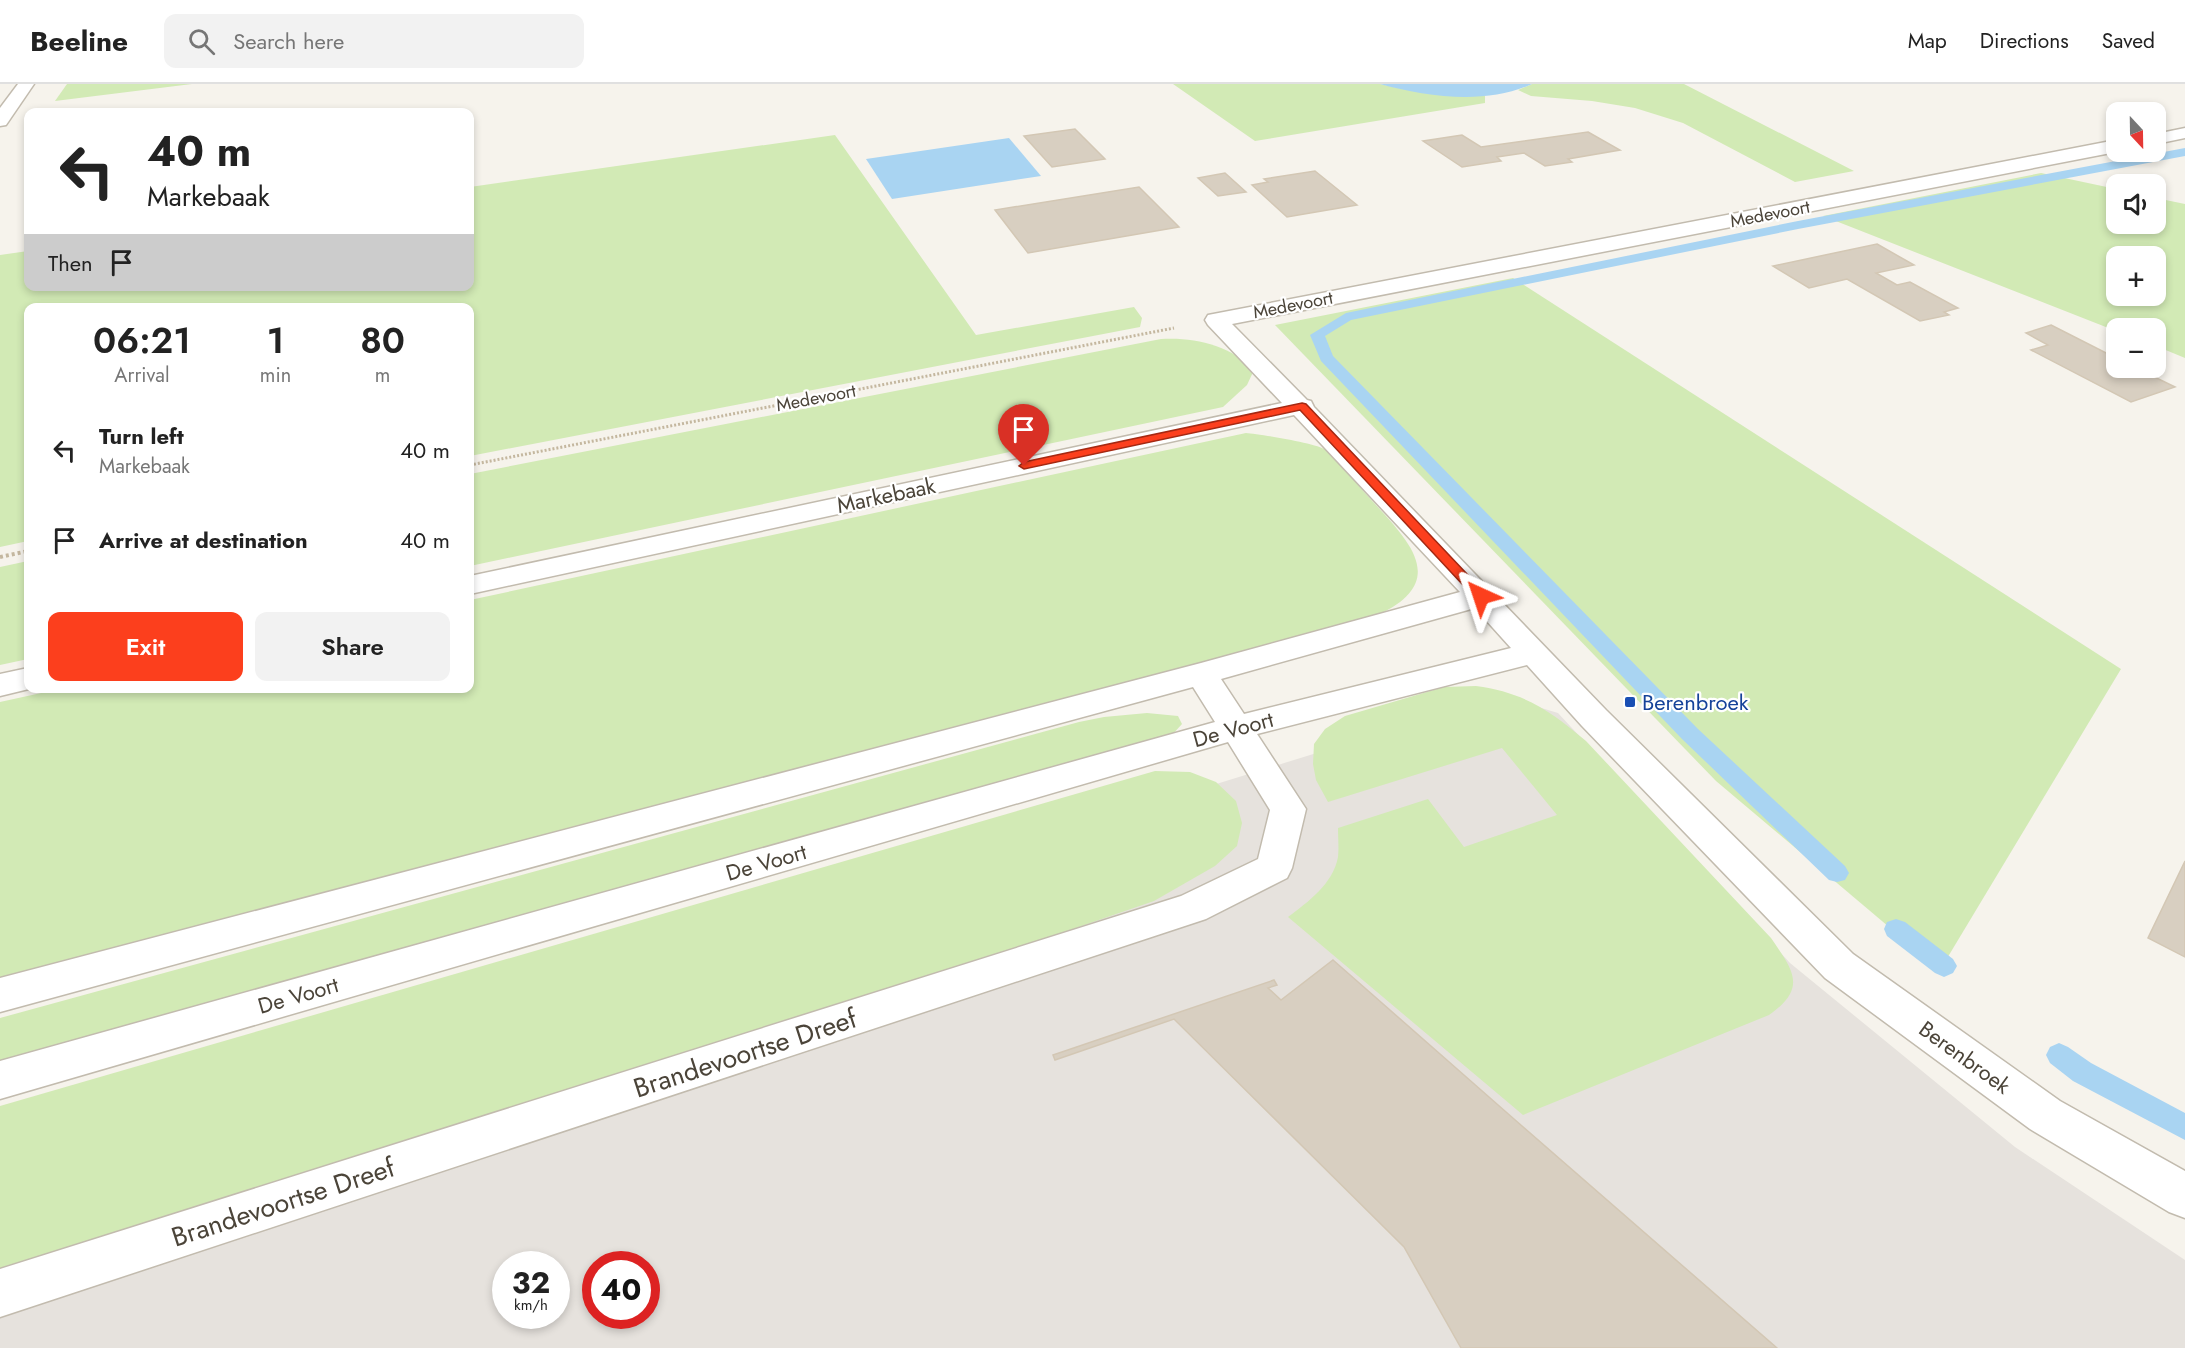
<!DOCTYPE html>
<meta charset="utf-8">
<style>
body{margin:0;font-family:Jost,sans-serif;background:#f2f2f2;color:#222;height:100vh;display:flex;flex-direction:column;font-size:22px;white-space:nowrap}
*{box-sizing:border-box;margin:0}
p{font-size:20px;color:#767676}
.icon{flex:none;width:33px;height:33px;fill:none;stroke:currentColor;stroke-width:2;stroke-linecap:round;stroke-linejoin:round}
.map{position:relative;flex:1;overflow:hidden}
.drawer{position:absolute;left:24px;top:219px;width:450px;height:390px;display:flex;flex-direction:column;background:#fff;border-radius:12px;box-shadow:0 3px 9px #0003}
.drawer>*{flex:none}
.banner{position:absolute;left:24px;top:24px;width:450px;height:183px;border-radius:12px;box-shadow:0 3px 9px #0003;background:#fff;color:#222;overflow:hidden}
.needle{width:39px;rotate:158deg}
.tools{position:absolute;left:2106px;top:18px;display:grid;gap:12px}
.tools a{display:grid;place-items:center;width:60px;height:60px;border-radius:12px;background:#fff;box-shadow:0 3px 9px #0003;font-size:30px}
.speed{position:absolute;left:492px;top:1167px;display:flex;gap:12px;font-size:30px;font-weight:700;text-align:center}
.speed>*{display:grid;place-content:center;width:78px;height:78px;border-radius:50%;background:#fff;box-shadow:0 3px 9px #0003;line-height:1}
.speed small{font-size:15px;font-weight:400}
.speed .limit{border:9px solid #d22;background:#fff;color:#111}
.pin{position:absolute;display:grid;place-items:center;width:51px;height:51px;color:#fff;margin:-62px -26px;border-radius:50% 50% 50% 0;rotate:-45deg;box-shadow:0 0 6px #0007}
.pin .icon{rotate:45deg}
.me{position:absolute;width:66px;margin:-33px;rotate:318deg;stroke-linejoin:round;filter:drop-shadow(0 0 4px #0008)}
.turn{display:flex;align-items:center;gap:21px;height:126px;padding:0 24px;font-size:27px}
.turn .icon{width:78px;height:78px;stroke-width:2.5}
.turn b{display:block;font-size:42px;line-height:51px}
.then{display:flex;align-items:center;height:57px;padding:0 24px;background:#0003;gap:12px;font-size:22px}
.eta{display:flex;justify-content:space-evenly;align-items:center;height:102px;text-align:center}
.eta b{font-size:36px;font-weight:600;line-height:42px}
.cta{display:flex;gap:12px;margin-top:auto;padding:12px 24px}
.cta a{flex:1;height:69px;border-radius:12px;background:#fc3f1d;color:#fff;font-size:24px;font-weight:600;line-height:69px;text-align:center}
.cta a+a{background:#f2f2f2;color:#222}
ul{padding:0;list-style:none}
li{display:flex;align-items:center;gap:18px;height:90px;padding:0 24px}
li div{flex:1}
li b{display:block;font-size:22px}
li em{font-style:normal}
header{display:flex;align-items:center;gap:36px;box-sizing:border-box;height:84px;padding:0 30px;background:#fff;border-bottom:2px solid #e0e0e0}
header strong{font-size:28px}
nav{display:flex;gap:33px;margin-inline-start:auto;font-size:21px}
.search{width:420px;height:54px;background:#f2f2f2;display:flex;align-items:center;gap:15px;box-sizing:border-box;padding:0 21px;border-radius:12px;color:#767676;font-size:22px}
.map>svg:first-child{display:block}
</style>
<header>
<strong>Beeline</strong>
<div class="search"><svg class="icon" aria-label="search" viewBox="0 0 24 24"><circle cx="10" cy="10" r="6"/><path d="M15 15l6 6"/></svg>Search here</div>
<nav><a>Map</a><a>Directions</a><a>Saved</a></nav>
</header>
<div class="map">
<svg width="2185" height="1264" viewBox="0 0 2185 1264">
<rect width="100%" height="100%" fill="#f6f3ec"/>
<path fill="#e6e2dd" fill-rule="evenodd" d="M1501,612L1558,629L1790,879L2015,1063L2185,1176V1264H0V1076ZM506,1180H556V1232H506ZM596,1180H646V1232H596Z"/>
<g fill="#d2eab5" fill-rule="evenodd">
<path d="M67,0H192L55,17Z"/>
<path d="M1173,0H1380C1416,9 1449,11 1485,12V19L1255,57Z"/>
<path d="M1532,0H1684L1854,87L1795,98L1683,39L1635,24L1592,17L1531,12L1518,6Z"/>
<path d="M835,51L976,251L1134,223L1142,234L1140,243L470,372V224H28V457L0,463V171L28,167V202H470V103Z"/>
<path d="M2041,89L2116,105V140H2156V114L2185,120V274L2156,262V244H2116V247L1823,132ZM2116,172H2156V212H2116Z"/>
<path d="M1513,194L2121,585L1940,886L1716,697L1275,241Z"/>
<path d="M1161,255C1195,253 1230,261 1254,286L1247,301L1223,323L470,482V390Z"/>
<path d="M1246,349C1259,350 1316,359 1326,366C1337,373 1356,399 1366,410C1403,452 1455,495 1378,531L0,901V618L64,604H470V516Z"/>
<path d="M28,477V575L0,581V483Z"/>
<path d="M1476,602C1523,608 1551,627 1586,657L1771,854C1793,886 1808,904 1769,931L1523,1031L1288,833C1308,818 1333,800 1338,773C1339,764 1338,753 1338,744L1428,715L1464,763L1557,731L1502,664L1328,718L1316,696L1313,680L1314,660L1325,645L1345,632L1444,603Z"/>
<path d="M1147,629L1178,632L1182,640L1171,652L0,983V934L1079,638L1104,633Z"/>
<path d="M1155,687L1190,688L1216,698L1236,717L1242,739L1237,762L1215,782L1154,817L1064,848L0,1185V1022Z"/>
</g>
<g fill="#a9d4f2">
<path d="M1380,0H1532C1487,21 1427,13 1380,0Z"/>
<path d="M1009,54L1041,92L892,115L866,75Z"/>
</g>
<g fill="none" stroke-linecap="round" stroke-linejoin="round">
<g fill="#a9d4f2" fill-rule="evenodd">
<path d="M2185,64V72L1798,145L1351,236L1325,252L1333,272L1698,645L1845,782L1849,789L1845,796L1837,798L1829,796L1682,655L1321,277L1310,251L1346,229L1798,137Z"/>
<path d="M1896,835L1905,838L1953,875L1957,882L1953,889L1944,893L1935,889L1887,852L1884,845L1887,838Z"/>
<path d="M2059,959L2068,963L2091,979L2185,1029V1056L2073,997L2050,979L2046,971L2050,963Z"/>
</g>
</g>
<g fill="#d8cfc1" stroke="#d3c7b4" stroke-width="1.5">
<path d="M1075,45L1105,75L1052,83L1024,52Z"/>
<path d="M1588,48L1620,66L1568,75L1572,78L1545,82L1524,69L1497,73L1501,77L1462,83L1423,57L1462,51L1481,63Z"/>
<path d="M1315,87L1357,121L1287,133L1252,101L1268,98L1264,95Z"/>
<path d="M1225,89L1246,108L1218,112L1198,94Z"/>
<path d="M1139,103L1179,143L1028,169L995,126Z"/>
<path d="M1877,160L1914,181L1876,189L1897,201L1910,198L1958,224L1944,228L1949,231L1920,237L1847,195L1809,204L1773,182Z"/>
<path d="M2051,241L2116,274V284H2136L2175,303L2131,318L2031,266L2048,261L2026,249Z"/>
<path d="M2185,777V873L2148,854Z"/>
<path d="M1333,876L1514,1035L1777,1264H1461L1404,1163L1174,935L1055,976L1053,971L1274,896L1277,901L1268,904L1281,916Z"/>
</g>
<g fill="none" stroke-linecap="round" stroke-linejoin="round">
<g stroke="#c2bbae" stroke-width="3">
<g id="minor">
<path d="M18,0H34L6,41L0,42V24Z"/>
<path d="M2185,44V54L2156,60V50Z"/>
<path d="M2116,56V68L1232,240L1307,316L1311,317L1314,323L1606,626L1853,870L2060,1017L2185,1087V1134L2169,1128L2030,1045L1825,894L1582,642L1527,581L1257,650L1306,725L1292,784L1287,794L1206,835L0,1233V1185L1181,812L1258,775L1270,726L1228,658L0,1015V977L1215,638L1193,603L0,928V894L1201,579L1460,508L1294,331L470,510V492L1282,319L1208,241L1205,236L1208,231ZM1475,524L1511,564L1244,630L1221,595Z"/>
<path d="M28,584V604H33L0,612V590Z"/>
</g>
</g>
<path stroke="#c4b79f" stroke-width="3" stroke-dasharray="2 2" stroke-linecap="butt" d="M470,381L1174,244"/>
<path stroke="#c4b79f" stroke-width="4" stroke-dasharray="3 3" stroke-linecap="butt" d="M0,473L28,467"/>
<use href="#minor" fill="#fff" fill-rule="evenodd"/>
</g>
<path fill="#fc3f1d" stroke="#a42913" stroke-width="1.5" d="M1302,319L1306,320L1485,509L1487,512L1485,515H1476L1300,326L1024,385L1019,382L1024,378Z"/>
<rect fill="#1a4fb4" stroke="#fff" stroke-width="2" x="1624" y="612" width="12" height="12" rx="3"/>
<g text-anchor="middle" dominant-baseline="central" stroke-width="4.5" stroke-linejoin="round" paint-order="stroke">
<g font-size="18" fill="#4b4439" stroke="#fff">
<text transform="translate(1770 130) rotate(-11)">Medevoort</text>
<text transform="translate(1293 221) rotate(-11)">Medevoort</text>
<text transform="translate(816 314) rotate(-11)">Medevoort</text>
</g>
<g font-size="22" fill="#4b4439" stroke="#fff">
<text transform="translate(886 411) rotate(-12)">Markebaak</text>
<text transform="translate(1233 645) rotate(-15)">De Voort</text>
<text transform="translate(766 778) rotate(-16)">De Voort</text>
<text transform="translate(298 911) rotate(-16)">De Voort</text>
<text transform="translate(1965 973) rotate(36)">Berenbroek</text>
</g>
<g font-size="22" fill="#164399" stroke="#fff" text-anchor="start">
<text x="1642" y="618">Berenbroek</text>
</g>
<g font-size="27" fill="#4b4439" stroke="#fff">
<text transform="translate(745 969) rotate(-18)">Brandevoortse Dreef</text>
<text transform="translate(283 1118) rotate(-18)">Brandevoortse Dreef</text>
</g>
</g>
</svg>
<div class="tools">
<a><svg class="needle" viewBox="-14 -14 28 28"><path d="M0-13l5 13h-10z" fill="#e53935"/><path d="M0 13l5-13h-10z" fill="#767676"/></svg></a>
<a><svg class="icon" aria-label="sound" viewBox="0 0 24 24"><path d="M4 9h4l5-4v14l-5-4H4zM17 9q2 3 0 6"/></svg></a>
<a>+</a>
<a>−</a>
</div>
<div class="speed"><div>32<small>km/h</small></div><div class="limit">40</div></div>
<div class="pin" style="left:1024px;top:382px;background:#d93025"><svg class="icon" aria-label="arrive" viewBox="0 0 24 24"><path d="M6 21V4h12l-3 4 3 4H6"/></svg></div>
<svg class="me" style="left:1481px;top:512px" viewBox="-20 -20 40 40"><path d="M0-17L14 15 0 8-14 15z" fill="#fc3f1d" stroke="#fff" stroke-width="4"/></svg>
<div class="banner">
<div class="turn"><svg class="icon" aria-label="left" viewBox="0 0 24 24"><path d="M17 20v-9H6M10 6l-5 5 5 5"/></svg><div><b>40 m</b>Markebaak</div></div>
<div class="then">Then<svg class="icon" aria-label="arrive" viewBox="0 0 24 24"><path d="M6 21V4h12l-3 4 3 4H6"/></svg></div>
</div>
<section class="drawer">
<div class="eta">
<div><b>06:21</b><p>Arrival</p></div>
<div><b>1</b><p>min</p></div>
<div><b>80</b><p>m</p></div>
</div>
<ul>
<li><svg class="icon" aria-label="left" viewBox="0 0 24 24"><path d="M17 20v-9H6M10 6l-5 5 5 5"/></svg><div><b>Turn left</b><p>Markebaak</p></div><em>40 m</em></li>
<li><svg class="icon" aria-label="arrive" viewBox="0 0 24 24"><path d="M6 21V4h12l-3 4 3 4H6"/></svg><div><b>Arrive at destination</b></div><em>40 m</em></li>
</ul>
<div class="cta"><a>Exit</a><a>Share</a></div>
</section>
</div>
